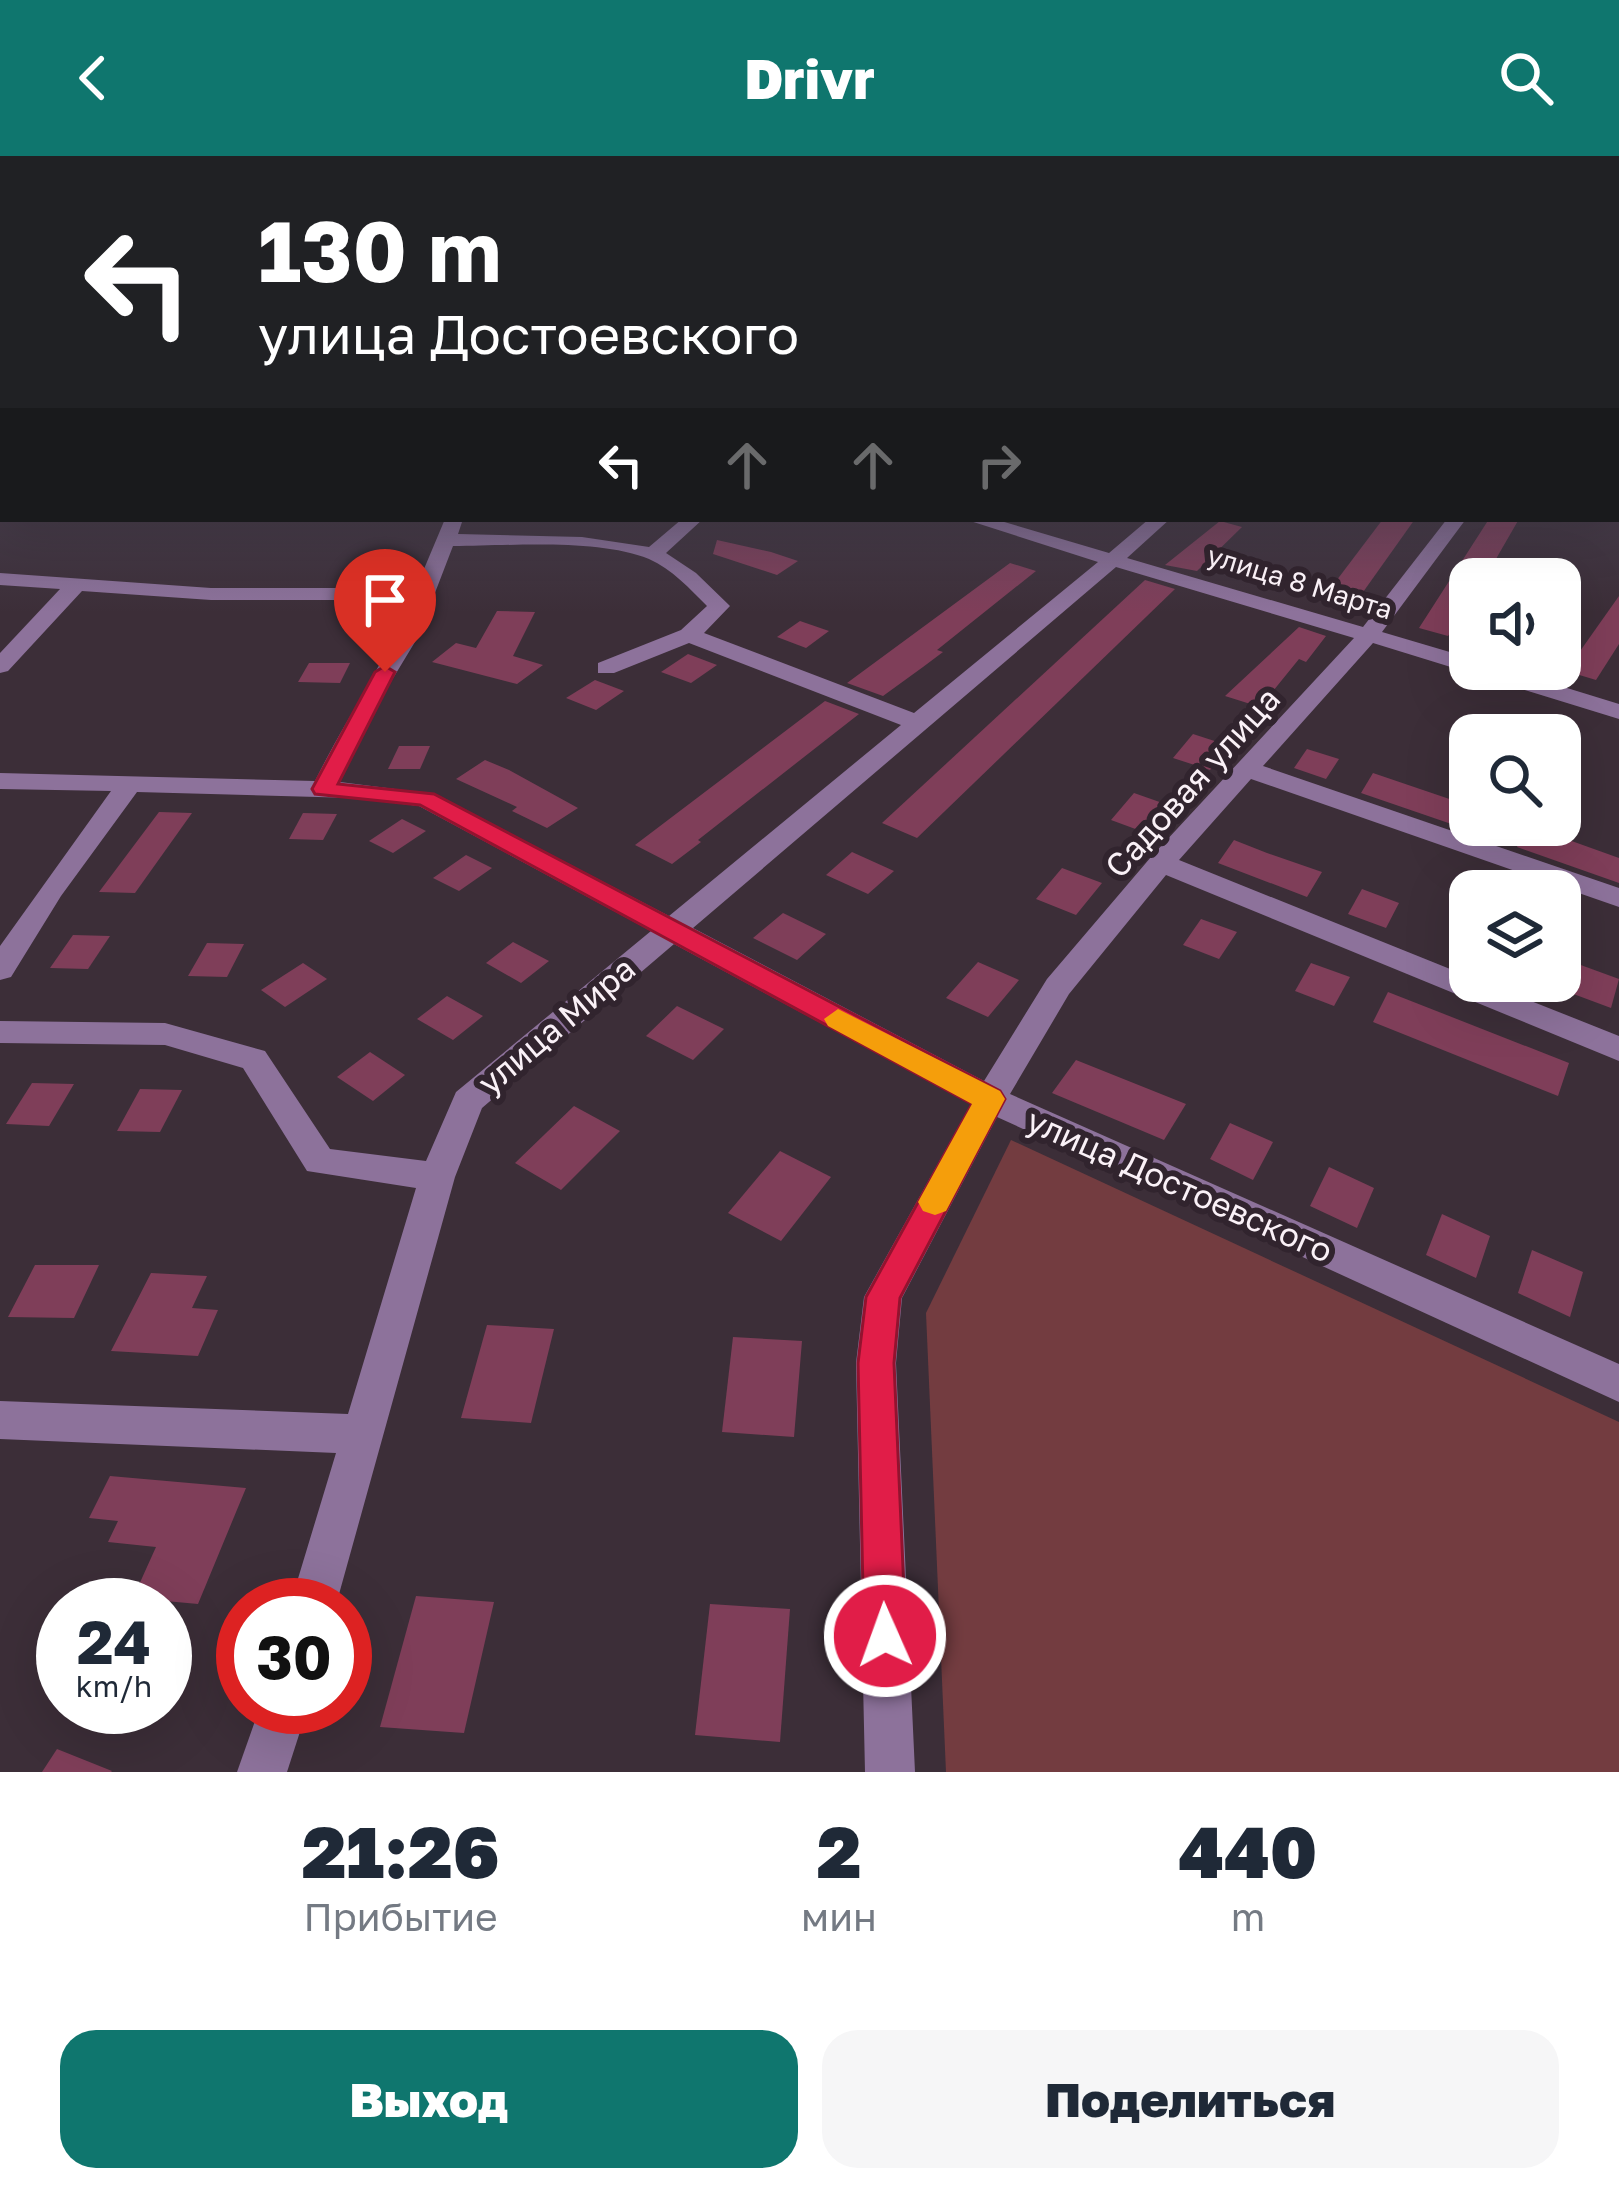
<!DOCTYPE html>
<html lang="ru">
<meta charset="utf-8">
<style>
body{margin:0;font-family:"Golos Text",sans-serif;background:#f6f6f7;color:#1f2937;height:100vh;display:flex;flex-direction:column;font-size:45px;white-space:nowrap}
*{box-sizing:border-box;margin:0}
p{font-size:39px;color:#747a83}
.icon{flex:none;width:66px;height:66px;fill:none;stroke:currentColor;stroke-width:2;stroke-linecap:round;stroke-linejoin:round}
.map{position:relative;height:1616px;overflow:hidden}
.drawer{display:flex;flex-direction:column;background:#fff;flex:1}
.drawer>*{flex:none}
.top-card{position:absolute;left:0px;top:0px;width:1620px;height:366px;box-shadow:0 12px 48px #0002;background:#202124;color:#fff;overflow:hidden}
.fabs{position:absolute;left:1449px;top:402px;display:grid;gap:24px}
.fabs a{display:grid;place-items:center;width:132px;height:132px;border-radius:24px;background:#fff;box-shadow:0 12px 48px #0002;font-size:60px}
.speed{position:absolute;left:36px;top:1422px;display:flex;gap:24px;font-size:60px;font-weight:700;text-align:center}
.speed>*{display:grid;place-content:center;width:156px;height:156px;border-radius:50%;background:#fff;box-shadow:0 12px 48px #0002;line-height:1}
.speed small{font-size:30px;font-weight:400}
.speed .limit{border:18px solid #d22;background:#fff;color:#111}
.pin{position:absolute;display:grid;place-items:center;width:102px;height:102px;color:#fff;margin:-123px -51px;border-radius:50% 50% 50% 0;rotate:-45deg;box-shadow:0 0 12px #0007}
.pin .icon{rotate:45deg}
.me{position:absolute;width:132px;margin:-66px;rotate:358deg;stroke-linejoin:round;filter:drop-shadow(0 0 9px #0008)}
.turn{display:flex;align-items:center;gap:42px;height:252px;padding:0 60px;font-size:54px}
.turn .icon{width:156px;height:156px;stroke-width:2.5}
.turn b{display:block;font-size:84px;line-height:102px}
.lanes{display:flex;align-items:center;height:114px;padding:0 60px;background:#0003;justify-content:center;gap:60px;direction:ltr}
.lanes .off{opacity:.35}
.eta{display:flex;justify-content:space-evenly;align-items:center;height:204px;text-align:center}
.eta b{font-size:72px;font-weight:800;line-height:84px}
.button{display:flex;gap:24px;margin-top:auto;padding:24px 60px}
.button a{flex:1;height:138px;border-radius:36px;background:#0f766e;color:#fff;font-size:48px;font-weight:800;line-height:138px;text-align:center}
.button a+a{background:#f6f6f7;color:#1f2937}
header{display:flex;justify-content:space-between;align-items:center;height:156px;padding:0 60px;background:#0f766e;color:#fff;font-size:54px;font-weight:800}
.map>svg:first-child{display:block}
</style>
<header><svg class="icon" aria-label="back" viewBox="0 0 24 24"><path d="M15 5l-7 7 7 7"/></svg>Drivr<svg class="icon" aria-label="search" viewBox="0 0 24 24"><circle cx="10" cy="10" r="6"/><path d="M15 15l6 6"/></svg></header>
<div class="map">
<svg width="1619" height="1616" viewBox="0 0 1619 1616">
<rect width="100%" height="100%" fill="#3c2e38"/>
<path fill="#733c40" d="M1011,984L1619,1266V1616H946L926,1157Z"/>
<g fill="#7f3e59">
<path d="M1383,363H1415L1351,453L1321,445Z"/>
<path d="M1489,363H1519L1489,415L1470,410V448L1448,480L1419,472Z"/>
<path d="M1220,365L1242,371L1197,415L1165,409Z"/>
<path d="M717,384L771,396L798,405L777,419L713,398Z"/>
<path d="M1010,407L1036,415L937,494L943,496L923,511L883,540L847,527Z"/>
<path d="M1145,424L1175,433L917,682L882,667Z"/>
<path d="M1619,440V488L1596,524L1566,515Z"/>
<path d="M497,455L535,456L513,500L543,509L517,528L432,506L456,487L476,492Z"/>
<path d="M800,465L829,475L806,492L777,481Z"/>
<path d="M1299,471L1326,480L1306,506L1299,503L1260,551L1225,540Z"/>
<path d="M688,498L717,509L691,527L661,516Z"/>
<path d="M309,507H350L340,527L298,526Z"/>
<path d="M595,524L624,535L596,554L566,542Z"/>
<path d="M825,545L859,558L698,684L701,686L672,708L635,689Z"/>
<path d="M1193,578L1230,590L1210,614L1173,602Z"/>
<path d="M399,590H430L420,613H388Z"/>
<path d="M1307,593L1339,603L1326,623L1294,612Z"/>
<path d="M485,604L509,614L578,652L547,672L512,655L517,651L456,623Z"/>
<path d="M1373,617L1470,650L1463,672L1361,637Z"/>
<path d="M1134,637L1171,650L1149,678L1111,664Z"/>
<path d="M159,656L192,657L135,737L99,736Z"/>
<path d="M303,657L337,658L323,684L289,683Z"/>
<path d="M402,663L426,675L393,697L369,685Z"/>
<path d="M1527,669L1619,702V727L1517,691Z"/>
<path d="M1234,684L1267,697L1322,716L1307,741L1218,707Z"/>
<path d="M852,696L894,715L868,738L826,719Z"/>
<path d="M466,699L492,712L459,735L433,722Z"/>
<path d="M1062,712L1102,727L1076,759L1036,743Z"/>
<path d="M1362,733L1399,747L1386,772L1348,758Z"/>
<path d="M783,757L826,778L797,804L753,782Z"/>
<path d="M1201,763L1237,776L1219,803L1183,789Z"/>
<path d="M73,779L110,780L88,813L50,812Z"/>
<path d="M513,786L549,805L521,827L486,807Z"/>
<path d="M207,787L244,788L227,821L188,820Z"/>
<path d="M978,806L1019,824L988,861L946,842Z"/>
<path d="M303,807L327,823L285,851L261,834Z"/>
<path d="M1311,807L1350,821L1334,850L1295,835Z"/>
<path d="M1578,808L1619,823L1611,852L1568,836Z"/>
<path d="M1388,836L1569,907L1558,940L1373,866Z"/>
<path d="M447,840L483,860L453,884L417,863Z"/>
<path d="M677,850L724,873L693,904L646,880Z"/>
<path d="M370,896L405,919L373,945L337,921Z"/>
<path d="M1076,904L1186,948L1164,984L1052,937Z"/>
<path d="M32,927L74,928L49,970L6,968Z"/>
<path d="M140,933L182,934L160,976L117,975Z"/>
<path d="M574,950L620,975L561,1034L515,1007Z"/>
<path d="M1230,967L1273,986L1253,1024L1210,1003Z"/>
<path d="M780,995L831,1021L781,1085L728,1057Z"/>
<path d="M1329,1011L1374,1032L1357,1072L1310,1050Z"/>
<path d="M1442,1058L1490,1080L1476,1122L1426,1099Z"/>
<path d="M1532,1094L1583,1116L1570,1161L1518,1137Z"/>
<path d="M35,1109H99L74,1162L8,1161Z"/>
<path d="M151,1117L207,1120L192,1152L218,1154L198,1200L111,1195Z"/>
<path d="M487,1169L554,1173L531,1267L461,1262Z"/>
<path d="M733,1181L802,1185L794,1281L722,1276Z"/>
<path d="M110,1320L246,1332L198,1448L133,1442L156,1391L108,1386L118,1365L89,1362Z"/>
<path d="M416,1440L494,1446L464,1577L380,1571Z"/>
<path d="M710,1448L790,1453L780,1586L695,1579Z"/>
<path d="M57,1593L112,1615L111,1616H42Z"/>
</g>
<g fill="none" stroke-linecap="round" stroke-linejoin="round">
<g fill="#8d729b" fill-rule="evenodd">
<rect x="1617" y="267" width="2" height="11"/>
<rect x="0" y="302" width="3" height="11"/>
<path d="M445,363H463L458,378L582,381L649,391L682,363H703L666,397L696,417L730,450L704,477L914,557L1098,406L964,363H994L1109,397L1149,363H1170L1127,402L1363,471L1447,363H1466L1382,476L1470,502V513H1505L1619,548V563L1373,487L1263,610L1619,732V751L1251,623L1179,704L1470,821V825H1481L1619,880V905L1166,719L1069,838L1010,938L1619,1208V1246L997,961L902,1142L896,1207L915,1616H865L856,1207L864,1141L971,948L674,788L482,952L455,1021L336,1449H290L336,1297L0,1283V1245L348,1258L416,1032L307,1015L243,912L165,889L0,887V865L165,867L265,895L330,993L426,1005L456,936L651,775L419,650L354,642L137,636L61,740L11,821L0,824V790L111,635L0,633V617L315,625C345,564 385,507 411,444H211L82,435L8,515L0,517V497L60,433L0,429V417L211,432H416ZM453,390C509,390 597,382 649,403C672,413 690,433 707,450L681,474L598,507V517H614L689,487L901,569L669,760L434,638L340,626L375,552L418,481ZM1116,411L1354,482L1151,701L1047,823L984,925L693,772Z"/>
<path d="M260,1551H308L287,1616H237Z"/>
</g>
</g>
<linearGradient id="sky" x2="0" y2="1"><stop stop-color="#21191f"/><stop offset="0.5" stop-color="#504c5e"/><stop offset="1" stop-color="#504c5e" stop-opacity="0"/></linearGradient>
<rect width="1619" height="456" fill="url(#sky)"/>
<path fill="#e11d48" stroke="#92132f" stroke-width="3" d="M385,510L395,516L338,628L434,638L1000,935L1005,943L900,1142L894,1207L906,1480L900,1495L885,1501L870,1495L864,1480L858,1207L866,1141L972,948L420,649L315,638L312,633L375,516Z"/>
<path fill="#f59e0b" d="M838,853L1000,935L1005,943L946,1055L935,1059L923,1055L918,1046L972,948L828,870L824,863Z"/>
<g text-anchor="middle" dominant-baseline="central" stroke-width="12" stroke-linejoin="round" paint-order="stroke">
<g font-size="27" fill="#faf1f7" stroke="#31242e">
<text transform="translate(1300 426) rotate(17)">улица 8 Марта</text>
</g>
<g font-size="33" fill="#faf1f7" stroke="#31242e">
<text transform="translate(1192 626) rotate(-48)">Садовая улица</text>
<text transform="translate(556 869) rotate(-40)">улица Мира</text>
<text transform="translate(1180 1029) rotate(24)">улица Достоевского</text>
</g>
</g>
</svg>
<div class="fabs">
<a><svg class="icon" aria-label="sound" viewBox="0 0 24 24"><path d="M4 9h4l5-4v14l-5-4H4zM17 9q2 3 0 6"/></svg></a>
<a><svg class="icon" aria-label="search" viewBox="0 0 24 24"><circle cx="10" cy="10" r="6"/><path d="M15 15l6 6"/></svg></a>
<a><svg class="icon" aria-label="layers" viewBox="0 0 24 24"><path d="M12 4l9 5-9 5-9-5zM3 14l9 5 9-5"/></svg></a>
</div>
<div class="speed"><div>24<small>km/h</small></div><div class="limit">30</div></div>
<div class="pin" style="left:385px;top:516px;background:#d93025"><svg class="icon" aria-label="arrive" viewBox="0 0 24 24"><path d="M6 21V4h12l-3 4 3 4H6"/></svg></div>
<svg class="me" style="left:885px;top:1480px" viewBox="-20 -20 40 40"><circle r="17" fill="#e11d48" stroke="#fff" stroke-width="3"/><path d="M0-11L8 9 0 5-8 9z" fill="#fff"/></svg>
<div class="top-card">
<div class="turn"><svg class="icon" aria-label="left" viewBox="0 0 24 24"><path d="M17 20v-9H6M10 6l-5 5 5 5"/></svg><div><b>130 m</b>улица Достоевского</div></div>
<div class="lanes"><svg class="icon" aria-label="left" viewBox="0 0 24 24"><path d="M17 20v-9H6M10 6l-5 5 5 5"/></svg><svg class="icon off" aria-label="ahead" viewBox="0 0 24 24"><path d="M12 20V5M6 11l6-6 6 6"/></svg><svg class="icon off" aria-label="ahead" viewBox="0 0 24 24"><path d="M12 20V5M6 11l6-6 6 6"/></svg><svg class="icon off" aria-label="right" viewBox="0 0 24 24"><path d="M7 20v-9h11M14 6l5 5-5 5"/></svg></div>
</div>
</div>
<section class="drawer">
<div class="eta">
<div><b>21:26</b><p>Прибытие</p></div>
<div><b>2</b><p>мин</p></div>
<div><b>440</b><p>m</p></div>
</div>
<div class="button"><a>Выход</a><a>Поделиться</a></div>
</section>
